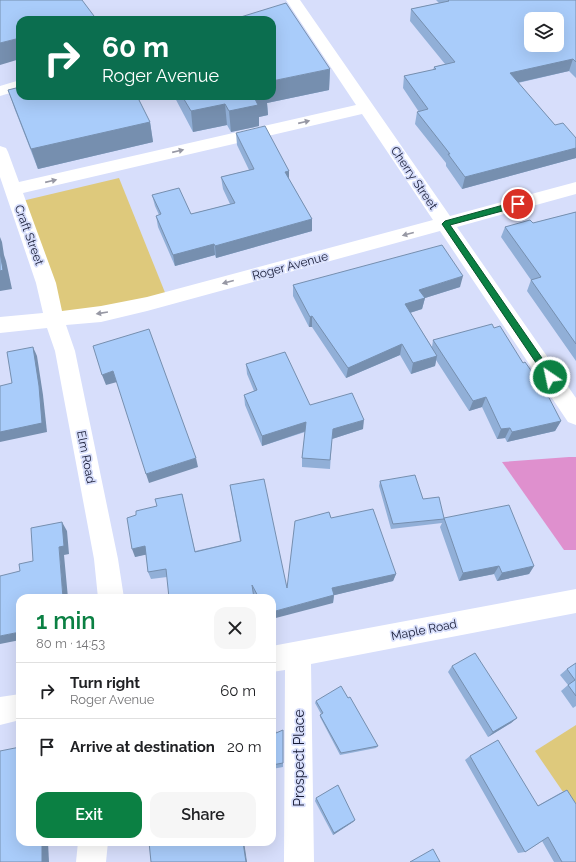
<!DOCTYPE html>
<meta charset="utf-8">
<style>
body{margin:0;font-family:Raleway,sans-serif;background:#f6f6f6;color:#202124;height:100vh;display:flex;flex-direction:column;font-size:15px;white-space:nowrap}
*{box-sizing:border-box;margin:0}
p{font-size:13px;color:#757577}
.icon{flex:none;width:22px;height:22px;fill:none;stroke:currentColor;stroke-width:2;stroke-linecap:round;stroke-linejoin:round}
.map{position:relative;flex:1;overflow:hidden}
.panel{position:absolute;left:16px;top:594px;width:260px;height:252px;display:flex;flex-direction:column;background:#fff;border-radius:12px;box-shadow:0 4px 16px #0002}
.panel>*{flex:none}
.top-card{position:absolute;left:16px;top:16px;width:260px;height:84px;border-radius:12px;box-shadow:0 4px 16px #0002;background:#0b6e4f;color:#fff;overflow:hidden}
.controls{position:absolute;left:524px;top:12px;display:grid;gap:8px}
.controls a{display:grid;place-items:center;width:40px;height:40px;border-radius:8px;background:#fff;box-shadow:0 4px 16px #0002;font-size:20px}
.pin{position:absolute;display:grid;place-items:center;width:34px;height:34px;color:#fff;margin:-17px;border:2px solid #fff;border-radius:50%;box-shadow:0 1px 4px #0007}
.me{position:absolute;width:44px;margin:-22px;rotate:326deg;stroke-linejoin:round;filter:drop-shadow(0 0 3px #0008)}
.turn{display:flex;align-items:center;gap:14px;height:84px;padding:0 20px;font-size:18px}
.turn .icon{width:52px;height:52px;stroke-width:2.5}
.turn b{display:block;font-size:28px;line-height:34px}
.round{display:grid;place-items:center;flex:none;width:42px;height:42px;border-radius:12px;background:#f6f6f6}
.head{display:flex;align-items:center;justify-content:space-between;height:68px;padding:0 20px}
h1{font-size:24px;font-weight:600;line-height:30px;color:#0b8043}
.cta{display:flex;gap:8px;margin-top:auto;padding:8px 20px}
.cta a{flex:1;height:46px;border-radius:12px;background:#0b8043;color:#fff;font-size:16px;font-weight:600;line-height:46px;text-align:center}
.cta a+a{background:#f6f6f6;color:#202124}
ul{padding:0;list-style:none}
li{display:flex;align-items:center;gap:12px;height:56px;padding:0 20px;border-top:1px solid #e0e0e0}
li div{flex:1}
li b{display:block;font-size:15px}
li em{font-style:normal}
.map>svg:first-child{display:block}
</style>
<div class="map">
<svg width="576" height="862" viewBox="0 0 576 862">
<rect width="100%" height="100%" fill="#d7defb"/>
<g fill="#dec97c">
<path d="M119,178L166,295L56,315L22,201Z"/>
<path d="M576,725V811L535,751Z"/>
</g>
<path fill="#df90ce" d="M569,457H576V550H564L502,462Z"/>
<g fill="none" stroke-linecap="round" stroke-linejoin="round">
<g fill="#fff" fill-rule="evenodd">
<path d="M286,0H300L450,216L576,182V194L457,227L576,398V425L568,422L440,231L147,311L101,322L66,325L75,351L118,559L124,598H98L94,559L55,351L47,328L0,333V317L43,313L36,283L0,177V146L6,148L8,152L19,182L356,105ZM362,114L433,220L147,297L101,306L62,311L56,283L23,193Z"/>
<path d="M20,80V90L0,96V86Z"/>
<path d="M576,589V613L311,664L314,862H284L285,670L272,672V646Z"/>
<path d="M20,694V720L0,725V697Z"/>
<path d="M78,842H108L106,862H76Z"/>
</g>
</g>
<g fill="#91afd7">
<path d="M436,0H576V78L569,71L518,83L555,125L576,138V158L462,189L446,166V163L415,124L417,112H419L403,88L404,76L433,70L434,67L445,64L410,21L411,9L439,3Z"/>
<path d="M330,69L329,90L267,103L268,115L259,117V126L231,132L227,125L193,132L174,96H272Z"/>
<path d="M8,90L150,122L153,142L38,169L15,110Z"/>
<path d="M236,133L289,179L312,219V231L216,258L215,255L175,266L158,227L156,216L159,215L155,206L152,195L191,214L230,204L223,189L221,177L249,170L237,145Z"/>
<path d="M576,212V361L527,291L531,280L501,237L505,227L533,223Z"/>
<path d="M293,285L460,287L425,298L422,309L410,313L432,347L433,340L494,328L523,363L561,421L555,431L507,442L505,438L497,439L482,407L469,411L436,360L435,366L411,374L400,355L346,378L312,327H309L293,296Z"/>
<path d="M246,364L310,405L363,429L332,439L330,469L302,467V458L305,432L262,446L245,405L244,395L254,391L247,374Z"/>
<path d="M380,481L423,499L444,518L534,566L529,574L497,581L494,574L459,581L440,527L442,523L391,529L379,486Z"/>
<path d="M230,485L287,588L331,518L396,574L393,581L334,595L333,603L272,598H256L253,593L167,577L151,579L148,572L146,554L135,557L136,515L157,506L182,494L195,551L240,541Z"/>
<path d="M576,663V706L573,708L561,691L568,685L560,675L567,669Z"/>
<path d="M452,666L517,718L511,723L488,737L448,672Z"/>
<path d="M316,701L378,746L376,748L340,755L320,717V715L321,714L315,703Z"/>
<path d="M272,716L276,733L283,734V767L272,769Z"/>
<path d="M470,756L537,806L560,793L567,790L576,862H554L542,841L525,852L518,853L465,760Z"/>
<path d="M316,798L355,820L353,822L333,835L315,801Z"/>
</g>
<g fill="#768faf">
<path d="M20,38V59L0,65V43Z"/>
<path d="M573,59L569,71L507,85L510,73Z"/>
<path d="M330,69L329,90L267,103L268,115L259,117V126L231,132L229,111L254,97L259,96H272V81Z"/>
<path d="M225,104L227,125L193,132L191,111Z"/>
<path d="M150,122L153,142L38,169L31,149Z"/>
<path d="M576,148V158L462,189L465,177Z"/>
<path d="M289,171V183L285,172Z"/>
<path d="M312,219V231L216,258L215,246Z"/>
<path d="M0,237L2,242L4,255L6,261L12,289L0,291Z"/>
<path d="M214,244L215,255L175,266L173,255Z"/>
<path d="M463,276L460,287L425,298L422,309L403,315L405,304L419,290Z"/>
<path d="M312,316V327H309L310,317Z"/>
<path d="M402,344L400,355L346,378L348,368Z"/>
<path d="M33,347L37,356L43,395L47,432L0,442V432Z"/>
<path d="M437,356L435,366L411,374L413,363Z"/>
<path d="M113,371L117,382L106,385L102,375Z"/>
<path d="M486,397L482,407L469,411L473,401Z"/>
<path d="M364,420L363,429L332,439L333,429Z"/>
<path d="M561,421L555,431L507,442L512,432Z"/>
<path d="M306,422V431L262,446V436Z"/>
<path d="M510,428L505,438L497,439L501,429Z"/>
<path d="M196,458L198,467L149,483L146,474Z"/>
<path d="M62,522L67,531L69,554L64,555L68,598H63L59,547Z"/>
<path d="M145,546L149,554L135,557L132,549Z"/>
<path d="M499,566L494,574L459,581L463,573Z"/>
<path d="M534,566L529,574L497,581L502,573Z"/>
<path d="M396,574L393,581L331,596L332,588Z"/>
<path d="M334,595L333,603L272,619V612Z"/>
<path d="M20,632V640L0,644V636Z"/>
<path d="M517,718L511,723L488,737L493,732Z"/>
<path d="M355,820L353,822L333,835L334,833Z"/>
<path d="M42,842H48L49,862H42Z"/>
<path d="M243,842H244L247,862H246Z"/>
</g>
<g fill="#a9ccfa" stroke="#768faf" fill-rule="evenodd">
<path d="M0,0H82L97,20H20V38L0,43Z"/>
<path d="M448,0H576V62L573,59L510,73L555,125L563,123L576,138V148L465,177L448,154H450L417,112L428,109L404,76L436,69L434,67L455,62L411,9L449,1ZM531,19H557V45H531Z"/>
<path d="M286,3L330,69L272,81V20H231Z"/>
<path d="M20,87V96H137L150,122L31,149L8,90Z"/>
<path d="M182,96H259L254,97L258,105L229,111L225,104L191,111Z"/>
<path d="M265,126L289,171L285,172L312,219L215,246L214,244L173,255L156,216L161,214L152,195L179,188L191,214L235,203L221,177L254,169L236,133Z"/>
<path d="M576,212V344L531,280L541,277L505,227L530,220L533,223Z"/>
<path d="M442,245L463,276L419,290L425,298L405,304L437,356L413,363L402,344L348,368L312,316L310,317L293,285Z"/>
<path d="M0,252L3,270L0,271Z"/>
<path d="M492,324L494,328L500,326L523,363L525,362L545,390L561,421L512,432L510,428L501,429L486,397L473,401L433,340Z"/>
<path d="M149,329L196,458L146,474L113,371L102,375L93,346Z"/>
<path d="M33,347L39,386L42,423L0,432V386L12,383L7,352Z"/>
<path d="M285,352L310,405L352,393L364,420L333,429L330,460L302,458L306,422L262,436L244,395L257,390L246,364Z"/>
<path d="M415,475L423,499L439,497L444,518V519L393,524L380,481Z"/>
<path d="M264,479L287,588L295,521L329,512L331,518L373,509L396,574L332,588L334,595L272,612V598H259L252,585L254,598H169L166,569L148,572L145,546L132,549L127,518L136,515V511L157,506L155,499L182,494L195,552L241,541L230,485Z"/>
<path d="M509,505L534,566L502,573L499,566L463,573L444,518Z"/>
<path d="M62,522L64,546L59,547L63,598H20V632L0,636V576L20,571L19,564L33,561L31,528Z"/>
<path d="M475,653L517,718L493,732L452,666Z"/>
<path d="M576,663V696L568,685L575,680L567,669Z"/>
<path d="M341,686L348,698L350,697L378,746L341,753L320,715L323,713L316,701Z"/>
<path d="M272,716H273L276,733L283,730V763L272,765Z"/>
<path d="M498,740L538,806L567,790L576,804V862H562L548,837L525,852L470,756Z"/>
<path d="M20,747V842H42V862H0V751Z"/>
<path d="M338,785L355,820L334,833L316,798Z"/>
<path d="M149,842H243L246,862H151Z"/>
<path d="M433,849L440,862H410Z"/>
</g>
<defs><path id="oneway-solid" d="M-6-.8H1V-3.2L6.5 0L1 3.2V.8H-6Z"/></defs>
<g fill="#9798a4">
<use href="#oneway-solid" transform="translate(304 122) rotate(-13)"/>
<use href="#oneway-solid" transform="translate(178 151) rotate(-13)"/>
<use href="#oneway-solid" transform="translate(51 181) rotate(-13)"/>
<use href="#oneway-solid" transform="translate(408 234) rotate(165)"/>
<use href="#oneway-solid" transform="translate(228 282) rotate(165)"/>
<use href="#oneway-solid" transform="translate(102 313) rotate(171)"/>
</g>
<path fill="#0b8043" stroke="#07532c" d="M518,201L522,204L521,206L450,225L553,374L554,377L553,379H547L442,224L445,221Z"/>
<g text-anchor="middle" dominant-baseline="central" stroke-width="3.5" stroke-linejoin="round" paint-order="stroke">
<g font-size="12" fill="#171b35" stroke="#d7defb">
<text transform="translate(414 178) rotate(56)">Cherry Street</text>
<text transform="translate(29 235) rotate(70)">Craft Street</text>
<text transform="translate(290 266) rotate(-15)">Roger Avenue</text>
<text transform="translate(86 457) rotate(79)">Elm Road</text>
<text transform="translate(424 630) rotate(-11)">Maple Road</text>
</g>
<g font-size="14" fill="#171b35" stroke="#d7defb">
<text transform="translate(299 758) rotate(-90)">Prospect Place</text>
</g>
</g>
</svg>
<div class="controls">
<a><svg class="icon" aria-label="layers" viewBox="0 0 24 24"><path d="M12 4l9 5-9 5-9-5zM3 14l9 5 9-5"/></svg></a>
</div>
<div class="pin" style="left:518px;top:204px;background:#d93025"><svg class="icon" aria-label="arrive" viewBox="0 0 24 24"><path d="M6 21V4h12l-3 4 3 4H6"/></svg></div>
<svg class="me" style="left:550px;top:377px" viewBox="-20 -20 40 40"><circle r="17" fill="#0b8043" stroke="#fff" stroke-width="3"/><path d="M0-11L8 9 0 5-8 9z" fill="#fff"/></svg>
<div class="top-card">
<div class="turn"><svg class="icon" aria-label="right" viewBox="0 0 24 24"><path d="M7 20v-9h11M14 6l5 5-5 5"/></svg><div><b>60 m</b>Roger Avenue</div></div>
</div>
<section class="panel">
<div class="head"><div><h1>1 min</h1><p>80 m · 14:53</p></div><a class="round"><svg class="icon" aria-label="close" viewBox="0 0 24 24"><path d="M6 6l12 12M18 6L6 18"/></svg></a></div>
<ul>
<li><svg class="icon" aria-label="right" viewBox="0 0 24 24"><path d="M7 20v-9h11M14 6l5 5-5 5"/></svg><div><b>Turn right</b><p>Roger Avenue</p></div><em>60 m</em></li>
<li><svg class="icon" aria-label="arrive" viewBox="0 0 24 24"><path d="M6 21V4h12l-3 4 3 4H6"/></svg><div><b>Arrive at destination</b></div><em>20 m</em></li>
</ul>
<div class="cta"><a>Exit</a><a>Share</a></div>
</section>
</div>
